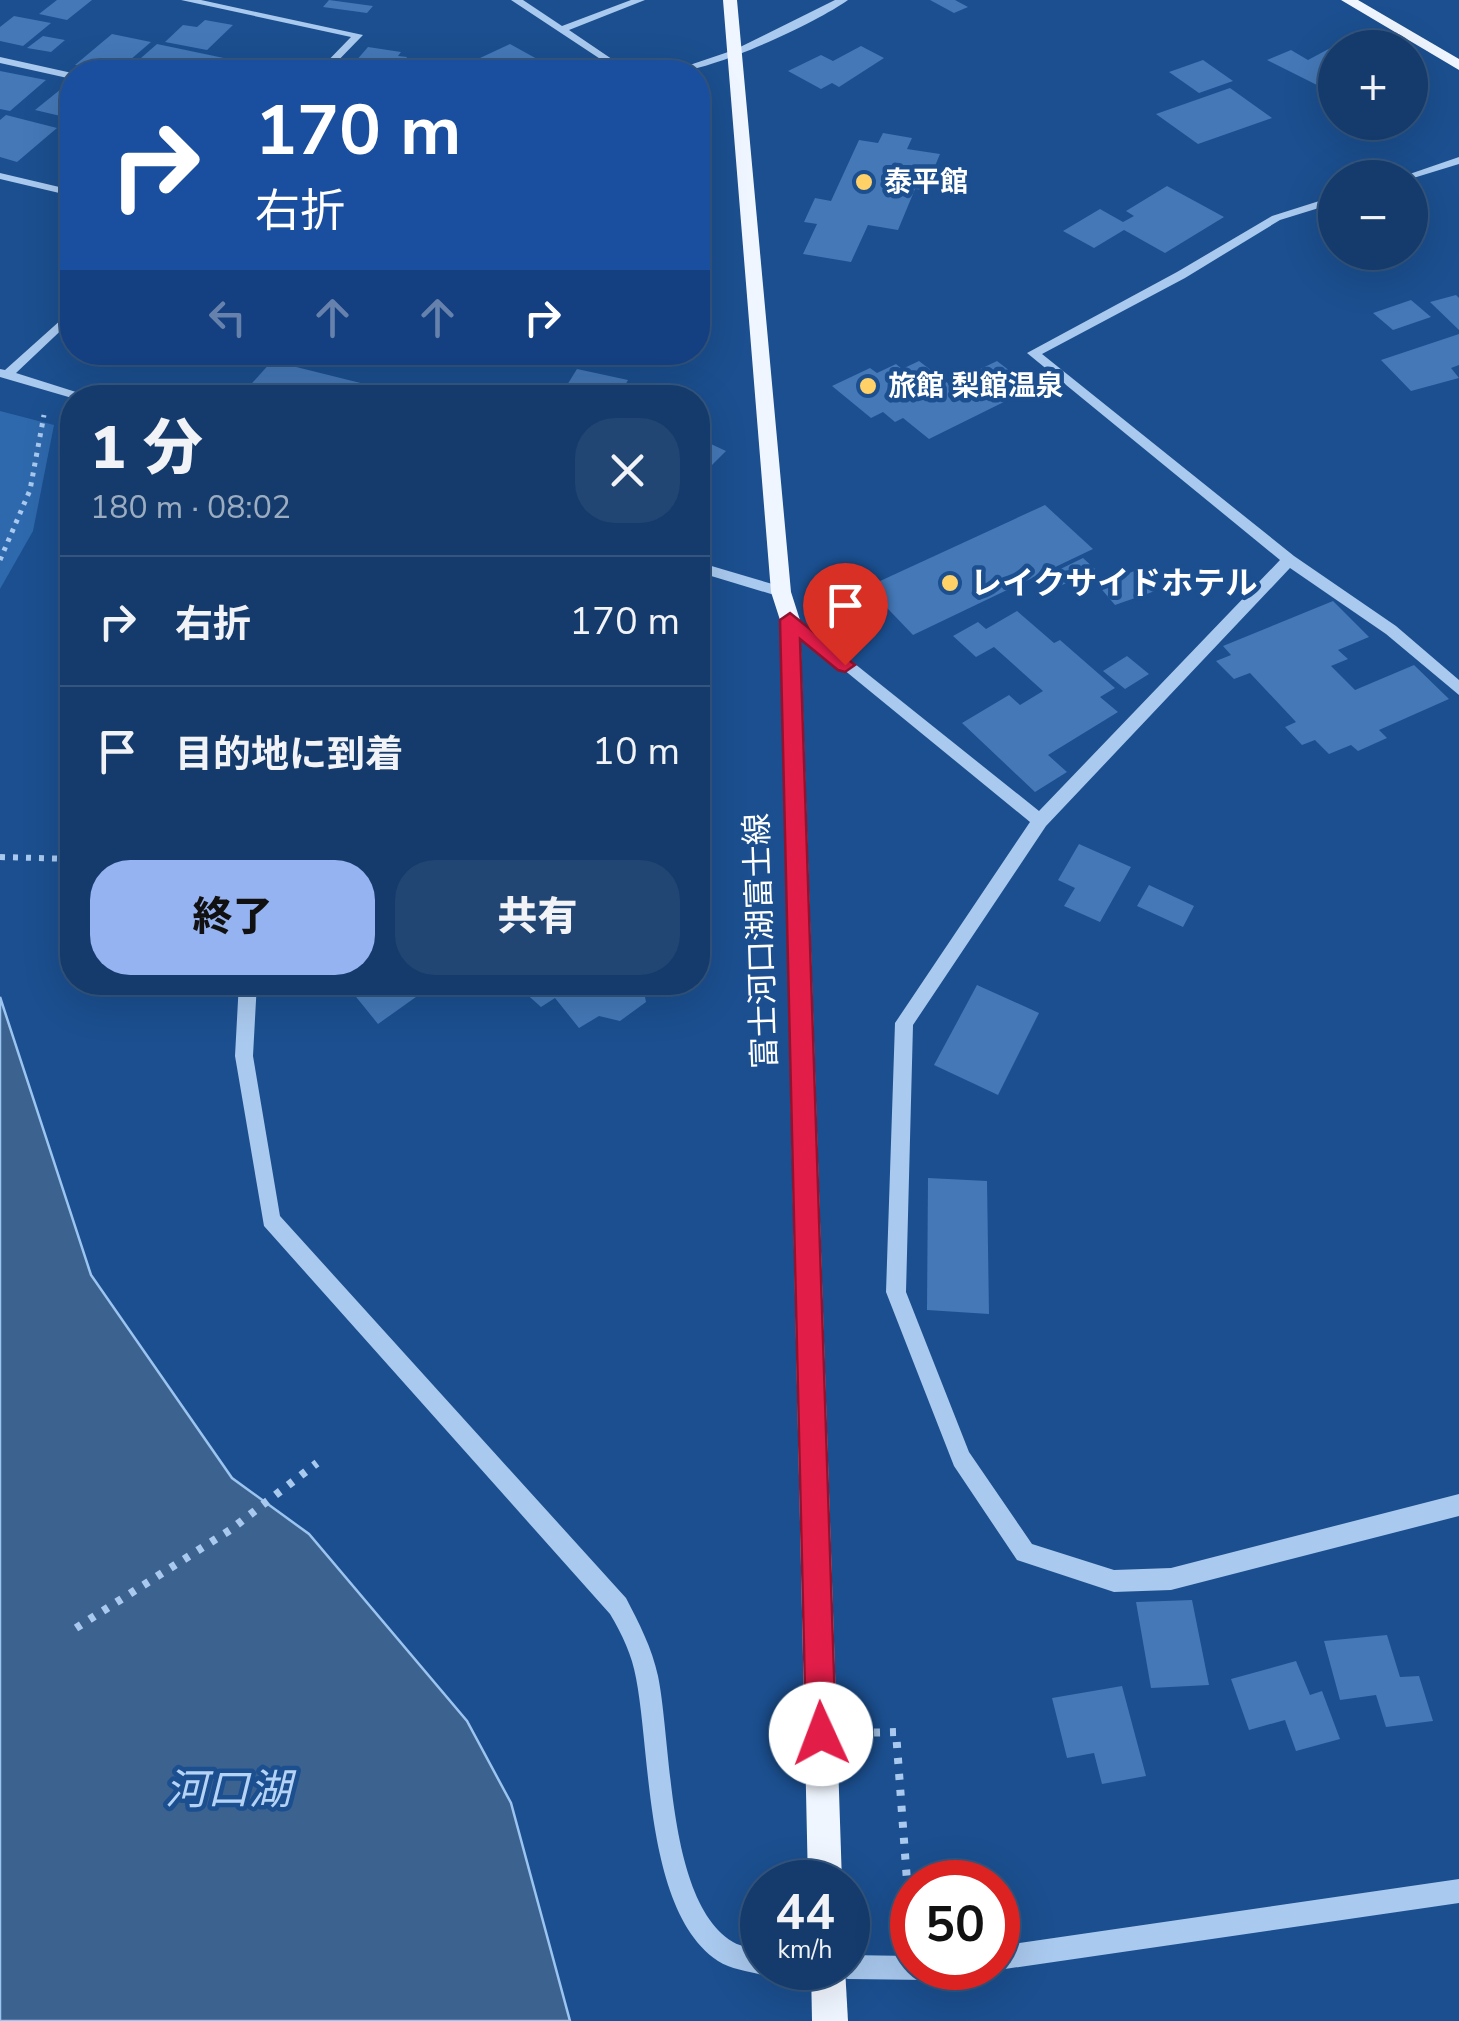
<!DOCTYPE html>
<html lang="ja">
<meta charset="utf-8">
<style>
body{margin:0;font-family:"Nunito Sans","Noto Sans JP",sans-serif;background:#214673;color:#f1f3f6;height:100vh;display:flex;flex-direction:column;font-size:38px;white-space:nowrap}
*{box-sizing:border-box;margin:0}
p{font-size:32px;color:#9dadc1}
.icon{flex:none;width:55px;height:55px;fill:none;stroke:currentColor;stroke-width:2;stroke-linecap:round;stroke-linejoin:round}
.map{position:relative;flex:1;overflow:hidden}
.panel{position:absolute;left:60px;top:385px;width:650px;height:610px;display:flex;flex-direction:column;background:#143b6b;border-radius:40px;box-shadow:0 10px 40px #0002,0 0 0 2px #33557e}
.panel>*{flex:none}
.top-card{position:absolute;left:60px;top:60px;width:650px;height:305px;border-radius:40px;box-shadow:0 10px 40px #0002,0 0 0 2px #33557e;background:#1a4fa0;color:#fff;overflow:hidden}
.fabs{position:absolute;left:1318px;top:30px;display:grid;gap:20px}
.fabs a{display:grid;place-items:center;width:110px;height:110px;border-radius:50%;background:#143b6b;box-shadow:0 10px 40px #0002,0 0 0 2px #33557e;font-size:50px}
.speed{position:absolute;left:740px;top:1860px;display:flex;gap:20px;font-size:50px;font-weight:700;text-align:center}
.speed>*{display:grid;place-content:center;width:130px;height:130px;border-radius:50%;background:#143b6b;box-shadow:0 10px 40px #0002,0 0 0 2px #33557e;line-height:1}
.speed small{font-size:25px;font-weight:400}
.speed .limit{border:15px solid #d22;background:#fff;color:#111}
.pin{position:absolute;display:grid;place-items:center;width:85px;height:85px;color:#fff;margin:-102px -42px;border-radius:50% 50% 50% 0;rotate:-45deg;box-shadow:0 0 10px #0007}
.pin .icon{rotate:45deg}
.me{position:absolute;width:110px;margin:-55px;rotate:358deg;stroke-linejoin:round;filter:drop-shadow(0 0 8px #0008)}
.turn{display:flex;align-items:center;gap:35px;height:210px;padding:0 30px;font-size:45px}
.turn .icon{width:130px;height:130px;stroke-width:2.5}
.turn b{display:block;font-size:70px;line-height:85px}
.lanes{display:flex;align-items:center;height:95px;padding:0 30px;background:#0003;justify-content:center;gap:50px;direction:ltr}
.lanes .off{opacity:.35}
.round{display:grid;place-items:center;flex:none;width:105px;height:105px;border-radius:40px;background:#214673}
.overview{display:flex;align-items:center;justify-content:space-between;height:170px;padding:0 30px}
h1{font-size:60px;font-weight:800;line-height:75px}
.button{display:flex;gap:20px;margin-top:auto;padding:20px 30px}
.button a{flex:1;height:115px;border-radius:40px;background:#95b2f1;color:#111;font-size:40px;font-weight:800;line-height:115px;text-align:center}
.button a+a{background:#214673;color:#f1f3f6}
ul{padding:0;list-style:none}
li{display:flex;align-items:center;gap:30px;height:130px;padding:0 30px;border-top:2px solid #33557e}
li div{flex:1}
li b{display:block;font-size:38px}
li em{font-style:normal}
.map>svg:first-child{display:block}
</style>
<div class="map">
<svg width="1459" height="2021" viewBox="0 0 1459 2021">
<rect width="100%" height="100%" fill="#1b4f8f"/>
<path fill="#2e69ad" d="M0,411L54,425L33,531L0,589Z"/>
<path fill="#3c6290" stroke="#9cc4f0" stroke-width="2.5" d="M0,997L91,1275L232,1478L309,1534L467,1721L511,1803L570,2021H0Z"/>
<g fill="#4478b7">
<path d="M57,0H92L67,20L39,14Z"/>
<path d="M329,0L373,6L367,13L323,7Z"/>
<path d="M930,0H955L968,7L954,13Z"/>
<path d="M14,16L51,23L23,46L0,41V27Z"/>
<path d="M205,20L233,25L207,50L165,42L183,25L197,27Z"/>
<path d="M112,34L151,42L116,72L75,65Z"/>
<path d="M43,36L65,40L51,52L27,48Z"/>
<path d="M1349,38L1375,48H1335V81L1321,87L1267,60L1291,50L1308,60Z"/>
<path d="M157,44L257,65L249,72H125Z"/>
<path d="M510,44L557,70L450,72Z"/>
<path d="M861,46L884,58L839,87L832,83L821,89L788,71L821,55L833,61Z"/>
<path d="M368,47L401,52L398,56L407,57L396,72L349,69Z"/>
<path d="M1203,60L1233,81L1199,93L1169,72Z"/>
<path d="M0,71L46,80L10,111L0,109Z"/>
<path d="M1230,88L1272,118L1198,144L1156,114Z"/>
<path d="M61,89L72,92L69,118L35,110Z"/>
<path d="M6,115L57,128L17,162L0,157V120Z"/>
<path d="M883,133L912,138L907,149L940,154L925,190L915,189L898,230L868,225L851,262L803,254L817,224L804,222L815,198L831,201L859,140L878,143Z"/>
<path d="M1167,186L1224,217L1165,253L1124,230L1094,248L1063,231L1100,209L1123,222L1134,216L1126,211Z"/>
<path d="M1456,295L1459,298V330L1430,302Z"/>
<path d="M1411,300L1431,317L1393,330L1373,313Z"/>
<path d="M1459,334V365L1451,368L1459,378L1411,391L1381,360Z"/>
<path d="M272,361L413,396V398H264L244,392Z"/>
<path d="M919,361L949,384L997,361L1032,388L929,439L903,418L895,422L883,412L871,418L832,386L870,368L877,373L896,364L902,369Z"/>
<path d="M577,369L628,380L618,398H559Z"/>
<path d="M698,438L726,451L698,479Z"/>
<path d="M1045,505L1093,549L913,635L867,587Z"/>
<path d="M1083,558L1095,569L1056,588L1044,577Z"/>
<path d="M1137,570L1155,591L1115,605L1098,585Z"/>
<path d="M1333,601L1369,637L1338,650L1348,659L1331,666L1355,690L1414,665L1449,699L1379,730L1387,738L1358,751L1351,745L1329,754L1315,740L1302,745L1285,727L1296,722L1250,673L1234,679L1216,661L1231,655L1223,646Z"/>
<path d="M1017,611L1054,643L1060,640L1115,688L1100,697L1118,712L1048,755L1067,772L1035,792L962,723L1009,695L1020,705L1043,691L994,647L976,657L953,636L978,622L986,629Z"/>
<path d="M1127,656L1149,674L1125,689L1103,671Z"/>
<path d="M1079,844L1131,867L1100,922L1064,906L1075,888L1058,880Z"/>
<path d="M1149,885L1194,906L1183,927L1137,906Z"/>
<path d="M344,982H437L378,1024Z"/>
<path d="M513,982H642L646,1002L620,1021L599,1016L579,1028L555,998L541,1007Z"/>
<path d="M977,985L1039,1013L998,1095L934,1065Z"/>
<path d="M928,1178L987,1181L989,1314L927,1310Z"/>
<path d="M1192,1600L1209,1685L1151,1688L1136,1602Z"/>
<path d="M1387,1635L1400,1677L1419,1676L1433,1721L1386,1727L1376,1695L1340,1700L1324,1641Z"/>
<path d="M1296,1661L1310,1695L1322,1691L1340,1739L1296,1751L1285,1720L1249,1730L1231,1679Z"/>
<path d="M1122,1686L1146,1776L1102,1784L1094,1753L1067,1758L1052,1698Z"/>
</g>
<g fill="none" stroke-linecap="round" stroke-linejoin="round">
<path stroke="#a9c9ee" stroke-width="5" stroke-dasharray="4 6" stroke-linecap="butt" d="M0,560L30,490L44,415"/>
<path stroke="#a9c9ee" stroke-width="6" stroke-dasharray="5 8" stroke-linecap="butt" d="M0,857L72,859"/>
<g stroke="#a9c9ee" stroke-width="8" stroke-dasharray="6 10" stroke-linecap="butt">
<path d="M76,1628L230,1530L317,1463"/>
<path d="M858,1733L896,1732L911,1935"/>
</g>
<g fill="#a9c9ee" fill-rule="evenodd">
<path d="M181,0H201L363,35L327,72H317L351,37Z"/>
<path d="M511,0H523L562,26L631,0H645L569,30L631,72H620Z"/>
<path d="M835,0H848C816,23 707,74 669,72L734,50Z"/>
<path d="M0,57L72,73V79L0,63Z"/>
<path d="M1459,157V164L1410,179L1398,178Z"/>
<path d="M0,173L72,190V196L0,179Z"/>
<path d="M1335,196V203L1280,220L1185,278L1042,354L1294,556L1396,626L1459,680V695L1386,634L1290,568L1046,826L913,1025L906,1292L969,1452L1032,1544L1114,1570L1171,1568L1459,1494V1516L1171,1590L1114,1592L1017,1560L954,1466L886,1292L895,1023L1030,822L783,620L790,615L795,616L1039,811L1280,560L1027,353L1177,272L1272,216Z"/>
<path d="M72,310V320L16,373L95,398H72L0,377V369L5,370Z"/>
<path d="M698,562L786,588L788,592L781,597L698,572Z"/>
<path d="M239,982H257L253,1056L280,1216L626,1598C639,1623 652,1648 658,1676C672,1745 667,1902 733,1942C741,1947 754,1948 762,1951V1968H772L771,1972L762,1975C748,1971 730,1969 718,1961C645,1912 651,1756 636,1678C632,1655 622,1634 610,1614L264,1226L235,1056Z"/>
<path d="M1459,1879V1903L998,1970L991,1968H998V1946Z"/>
<path d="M848,1955L912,1956V1968H940L937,1977L928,1980L848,1979L839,1976L836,1968H848Z"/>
</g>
<g fill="#f0f6ff" fill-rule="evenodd">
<path d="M723,0H737L791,592L800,620L842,1882H808L780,620L771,592Z"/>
<path d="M1341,0H1358L1459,59V70Z"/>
<path d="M811,1968H845L848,2021H812Z"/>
</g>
</g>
<path fill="#e11d48" stroke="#92132f" stroke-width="2.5" d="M790,613L855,665L845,672L838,670L800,639L836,1734L831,1745L821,1749L810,1745L806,1734L780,620Z"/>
<g fill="#ffd166" stroke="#1b4f8f" stroke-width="4">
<circle cx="864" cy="182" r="10"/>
<circle cx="868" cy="386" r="10"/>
<circle cx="950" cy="583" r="10"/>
</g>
<g text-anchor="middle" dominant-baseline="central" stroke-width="9" stroke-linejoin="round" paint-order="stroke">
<g font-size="28" font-weight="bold" fill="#fff" stroke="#1b4f8f" text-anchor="start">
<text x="884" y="182">泰平館</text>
<text x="888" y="386">旅館 梨館温泉</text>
</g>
<g font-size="32" font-weight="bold" fill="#fff" stroke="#1b4f8f" text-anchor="start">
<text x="970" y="583">レイクサイドホテル</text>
</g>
<g font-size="32" fill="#fff" stroke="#1b4f8f">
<text transform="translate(761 941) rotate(-92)">富士河口湖富士線</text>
</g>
<g font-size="42" font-style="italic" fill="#b5d3f5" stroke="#1b4f8f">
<text x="228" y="1790">河口湖</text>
</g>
</g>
</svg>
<div class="fabs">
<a>+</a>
<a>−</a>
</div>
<div class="speed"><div>44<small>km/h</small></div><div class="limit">50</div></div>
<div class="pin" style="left:845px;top:665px;background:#d93025"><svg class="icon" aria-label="arrive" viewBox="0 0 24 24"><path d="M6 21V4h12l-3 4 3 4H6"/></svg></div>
<svg class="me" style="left:821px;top:1734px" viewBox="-20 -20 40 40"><circle r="19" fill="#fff"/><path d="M0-13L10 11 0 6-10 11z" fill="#e11d48"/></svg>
<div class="top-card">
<div class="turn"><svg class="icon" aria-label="right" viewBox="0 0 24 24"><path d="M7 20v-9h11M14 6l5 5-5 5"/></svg><div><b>170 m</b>右折</div></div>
<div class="lanes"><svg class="icon off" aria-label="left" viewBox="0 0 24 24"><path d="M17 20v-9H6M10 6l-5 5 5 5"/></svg><svg class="icon off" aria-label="ahead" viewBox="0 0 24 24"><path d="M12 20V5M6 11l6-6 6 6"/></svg><svg class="icon off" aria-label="ahead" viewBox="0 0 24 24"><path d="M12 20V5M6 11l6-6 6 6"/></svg><svg class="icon" aria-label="right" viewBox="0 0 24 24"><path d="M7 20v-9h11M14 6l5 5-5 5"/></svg></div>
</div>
<section class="panel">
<div class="overview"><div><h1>1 分</h1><p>180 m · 08:02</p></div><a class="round"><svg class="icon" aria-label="close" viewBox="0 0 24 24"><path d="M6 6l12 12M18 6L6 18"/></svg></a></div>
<ul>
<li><svg class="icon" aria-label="right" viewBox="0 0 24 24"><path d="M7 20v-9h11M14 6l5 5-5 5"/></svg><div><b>右折</b></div><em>170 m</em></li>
<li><svg class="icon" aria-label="arrive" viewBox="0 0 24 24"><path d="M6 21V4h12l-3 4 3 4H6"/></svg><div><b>目的地に到着</b></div><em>10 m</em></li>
</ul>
<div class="button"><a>終了</a><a>共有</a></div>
</section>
</div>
